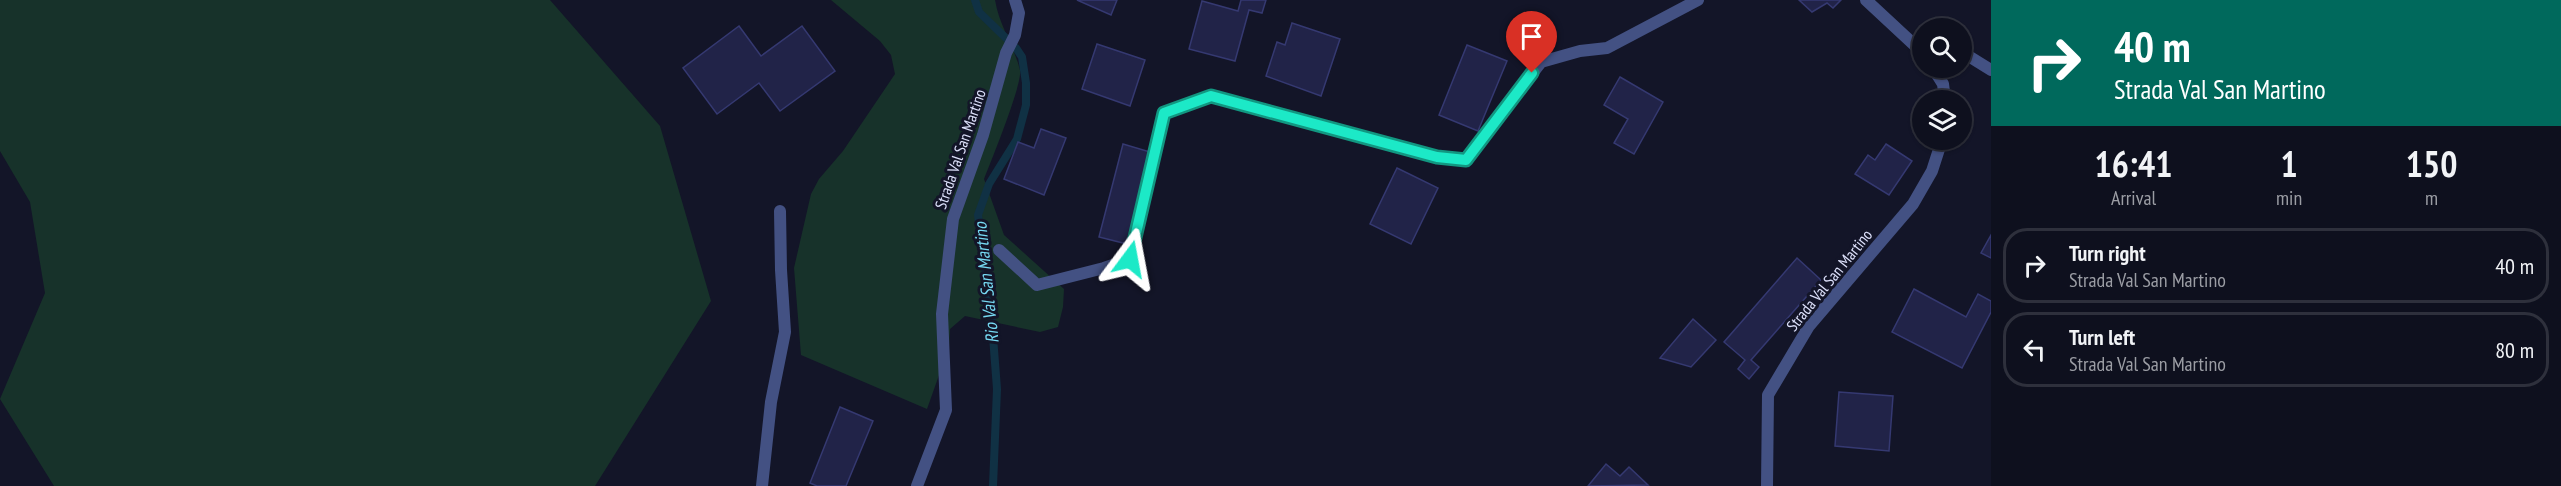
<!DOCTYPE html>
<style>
body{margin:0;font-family:"PT Sans Narrow",sans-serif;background:#171927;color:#f1f3f6;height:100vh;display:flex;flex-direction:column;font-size:22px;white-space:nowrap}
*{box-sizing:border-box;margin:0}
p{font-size:20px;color:#9b9da4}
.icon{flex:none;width:33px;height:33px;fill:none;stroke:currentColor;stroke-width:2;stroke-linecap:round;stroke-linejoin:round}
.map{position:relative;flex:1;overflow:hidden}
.sheet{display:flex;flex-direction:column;background:#0e101e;width:570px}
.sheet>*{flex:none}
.banner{background:#00695c;color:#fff;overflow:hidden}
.buttons{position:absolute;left:1912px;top:18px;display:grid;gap:12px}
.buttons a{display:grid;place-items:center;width:60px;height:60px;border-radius:50%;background:#0e101e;box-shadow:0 2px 4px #0004,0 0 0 2px #2e303c;font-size:30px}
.pin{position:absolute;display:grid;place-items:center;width:51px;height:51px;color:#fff;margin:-62px -26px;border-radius:50% 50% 50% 0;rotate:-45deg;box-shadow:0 0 6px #0007}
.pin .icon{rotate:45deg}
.me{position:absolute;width:66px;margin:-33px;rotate:13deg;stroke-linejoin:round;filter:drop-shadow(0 0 4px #0008)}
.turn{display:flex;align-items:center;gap:21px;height:126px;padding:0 24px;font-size:27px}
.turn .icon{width:78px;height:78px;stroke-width:2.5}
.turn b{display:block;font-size:42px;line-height:51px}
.eta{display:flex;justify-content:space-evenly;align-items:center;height:102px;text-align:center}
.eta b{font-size:36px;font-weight:800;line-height:42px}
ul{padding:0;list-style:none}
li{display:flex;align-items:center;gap:18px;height:75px;margin:0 12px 9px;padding:0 12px;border:3px solid #2e303c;border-radius:24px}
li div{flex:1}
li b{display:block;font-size:22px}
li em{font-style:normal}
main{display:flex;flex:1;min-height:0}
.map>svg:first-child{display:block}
</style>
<main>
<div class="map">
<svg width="1991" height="486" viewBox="0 0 1991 486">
<rect width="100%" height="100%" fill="#131528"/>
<g fill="#17322a">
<path d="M0,0H550L660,126L711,301L595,486H54L0,399L45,293L30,202L0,151Z"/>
<path d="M831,0H995C999,25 1014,46 1020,70C1023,83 991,161 984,179L1004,235L1064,289L1063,307L1058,327L1040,332L965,316L950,329L949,347L927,409L801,355L794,268L811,194L819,179L843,151L895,74L891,55L880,41Z"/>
</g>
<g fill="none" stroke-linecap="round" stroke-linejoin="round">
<path stroke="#103144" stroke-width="8" d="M975,0L979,12L1016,48L1022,57L1026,83V105L1017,139L989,184L978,215L991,310L997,389L993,486"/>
</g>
<g fill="#212348" stroke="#353971" stroke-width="1.5">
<path d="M1077,0H1117L1111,15Z"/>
<path d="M1241,0H1266L1262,13L1249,10L1235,61L1189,49L1202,1L1238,11Z"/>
<path d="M1799,0H1841L1833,8L1827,3L1812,12Z"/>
<path d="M1292,23L1340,39L1321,96L1266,76L1277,42L1285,45Z"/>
<path d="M739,26L761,56L802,26L835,71L780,111L759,83L717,114L683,68Z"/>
<path d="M1097,44L1145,60L1130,106L1082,89Z"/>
<path d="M1467,45L1507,61L1478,131L1439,115Z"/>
<path d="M1620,77L1663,102L1634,154L1614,143L1628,119L1604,105Z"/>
<path d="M1041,129L1066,138L1044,195L1004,179L1018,142L1034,148Z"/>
<path d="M1123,144L1150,152L1127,244L1099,237Z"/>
<path d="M1886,144L1912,161L1889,195L1855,174L1868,155L1875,160Z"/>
<path d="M1397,168L1438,188L1411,244L1370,224Z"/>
<path d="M1991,235V258L1981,253Z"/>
<path d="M1797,258L1821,280L1751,360L1759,367L1749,379L1738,369L1745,360L1724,342Z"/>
<path d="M1914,289L1966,317L1978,294L1991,301V312L1962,368L1892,332Z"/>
<path d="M1693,319L1716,340L1691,367L1660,358Z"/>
<path d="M1839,392L1893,396L1889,451L1835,446Z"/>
<path d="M840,407L873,421L846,486H817L810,483Z"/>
<path d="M1606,464L1620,476L1629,467L1648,485L1588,486Z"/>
</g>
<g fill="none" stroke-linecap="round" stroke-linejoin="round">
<g stroke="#435183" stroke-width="12">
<path d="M999,250L1037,285L1104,268L1130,259L1164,113L1211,96"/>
<path d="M762,486L771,402L785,332L781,270L780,211"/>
</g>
<g stroke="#435183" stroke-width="12">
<path d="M1962,52L1991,70"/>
<path d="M1211,96L1437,157L1466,160L1541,62L1580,51L1607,48L1698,0"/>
<path d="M917,486L946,410L942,314L953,219L983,135L1006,53L1015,35L1019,13L1015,0"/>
</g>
<g stroke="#435183" stroke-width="12">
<path d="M1866,0L1923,53"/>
<path d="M1933,68L1943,84L1945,100"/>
<path d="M1767,486L1768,395L1809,326L1913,204L1932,171L1942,140"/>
</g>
</g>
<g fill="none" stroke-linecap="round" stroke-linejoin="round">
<g stroke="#129781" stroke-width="15">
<path id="route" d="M1130,259L1164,113L1211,96L1437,157L1466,160L1532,73"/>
</g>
<use href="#route" stroke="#1ce9c7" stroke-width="10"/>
</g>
<g text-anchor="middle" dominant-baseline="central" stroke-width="6" stroke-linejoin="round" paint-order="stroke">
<g font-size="16" fill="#dee2fc" stroke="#131528">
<text transform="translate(960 149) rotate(-71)">Strada Val San Martino</text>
<text transform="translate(1829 280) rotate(-51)">Strada Val San Martino</text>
</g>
<g font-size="18" font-style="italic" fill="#76d9f2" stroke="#131528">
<text transform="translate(986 283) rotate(-96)">Rio Val San Martino</text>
</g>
</g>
</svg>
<div class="buttons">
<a><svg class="icon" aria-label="search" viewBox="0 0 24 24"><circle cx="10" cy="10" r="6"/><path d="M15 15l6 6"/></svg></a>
<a><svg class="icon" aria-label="layers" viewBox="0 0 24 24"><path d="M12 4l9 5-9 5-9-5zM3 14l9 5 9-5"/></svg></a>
</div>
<div class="pin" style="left:1532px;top:73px;background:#d93025"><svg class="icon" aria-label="arrive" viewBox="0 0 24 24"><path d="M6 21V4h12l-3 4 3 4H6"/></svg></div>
<svg class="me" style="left:1130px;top:259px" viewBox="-20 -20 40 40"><path d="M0-17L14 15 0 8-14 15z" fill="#1ce9c7" stroke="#fff" stroke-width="4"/></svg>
</div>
<section class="sheet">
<div class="banner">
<div class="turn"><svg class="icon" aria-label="right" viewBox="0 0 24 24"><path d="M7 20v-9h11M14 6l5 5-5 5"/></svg><div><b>40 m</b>Strada Val San Martino</div></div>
</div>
<div class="eta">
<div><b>16:41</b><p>Arrival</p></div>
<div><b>1</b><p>min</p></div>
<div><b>150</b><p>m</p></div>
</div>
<ul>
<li><svg class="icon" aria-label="right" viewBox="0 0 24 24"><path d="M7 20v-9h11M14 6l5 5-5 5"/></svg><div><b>Turn right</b><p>Strada Val San Martino</p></div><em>40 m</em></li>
<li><svg class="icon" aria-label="left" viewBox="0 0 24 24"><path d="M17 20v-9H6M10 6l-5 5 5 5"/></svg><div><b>Turn left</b><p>Strada Val San Martino</p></div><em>80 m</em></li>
</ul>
</section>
</main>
